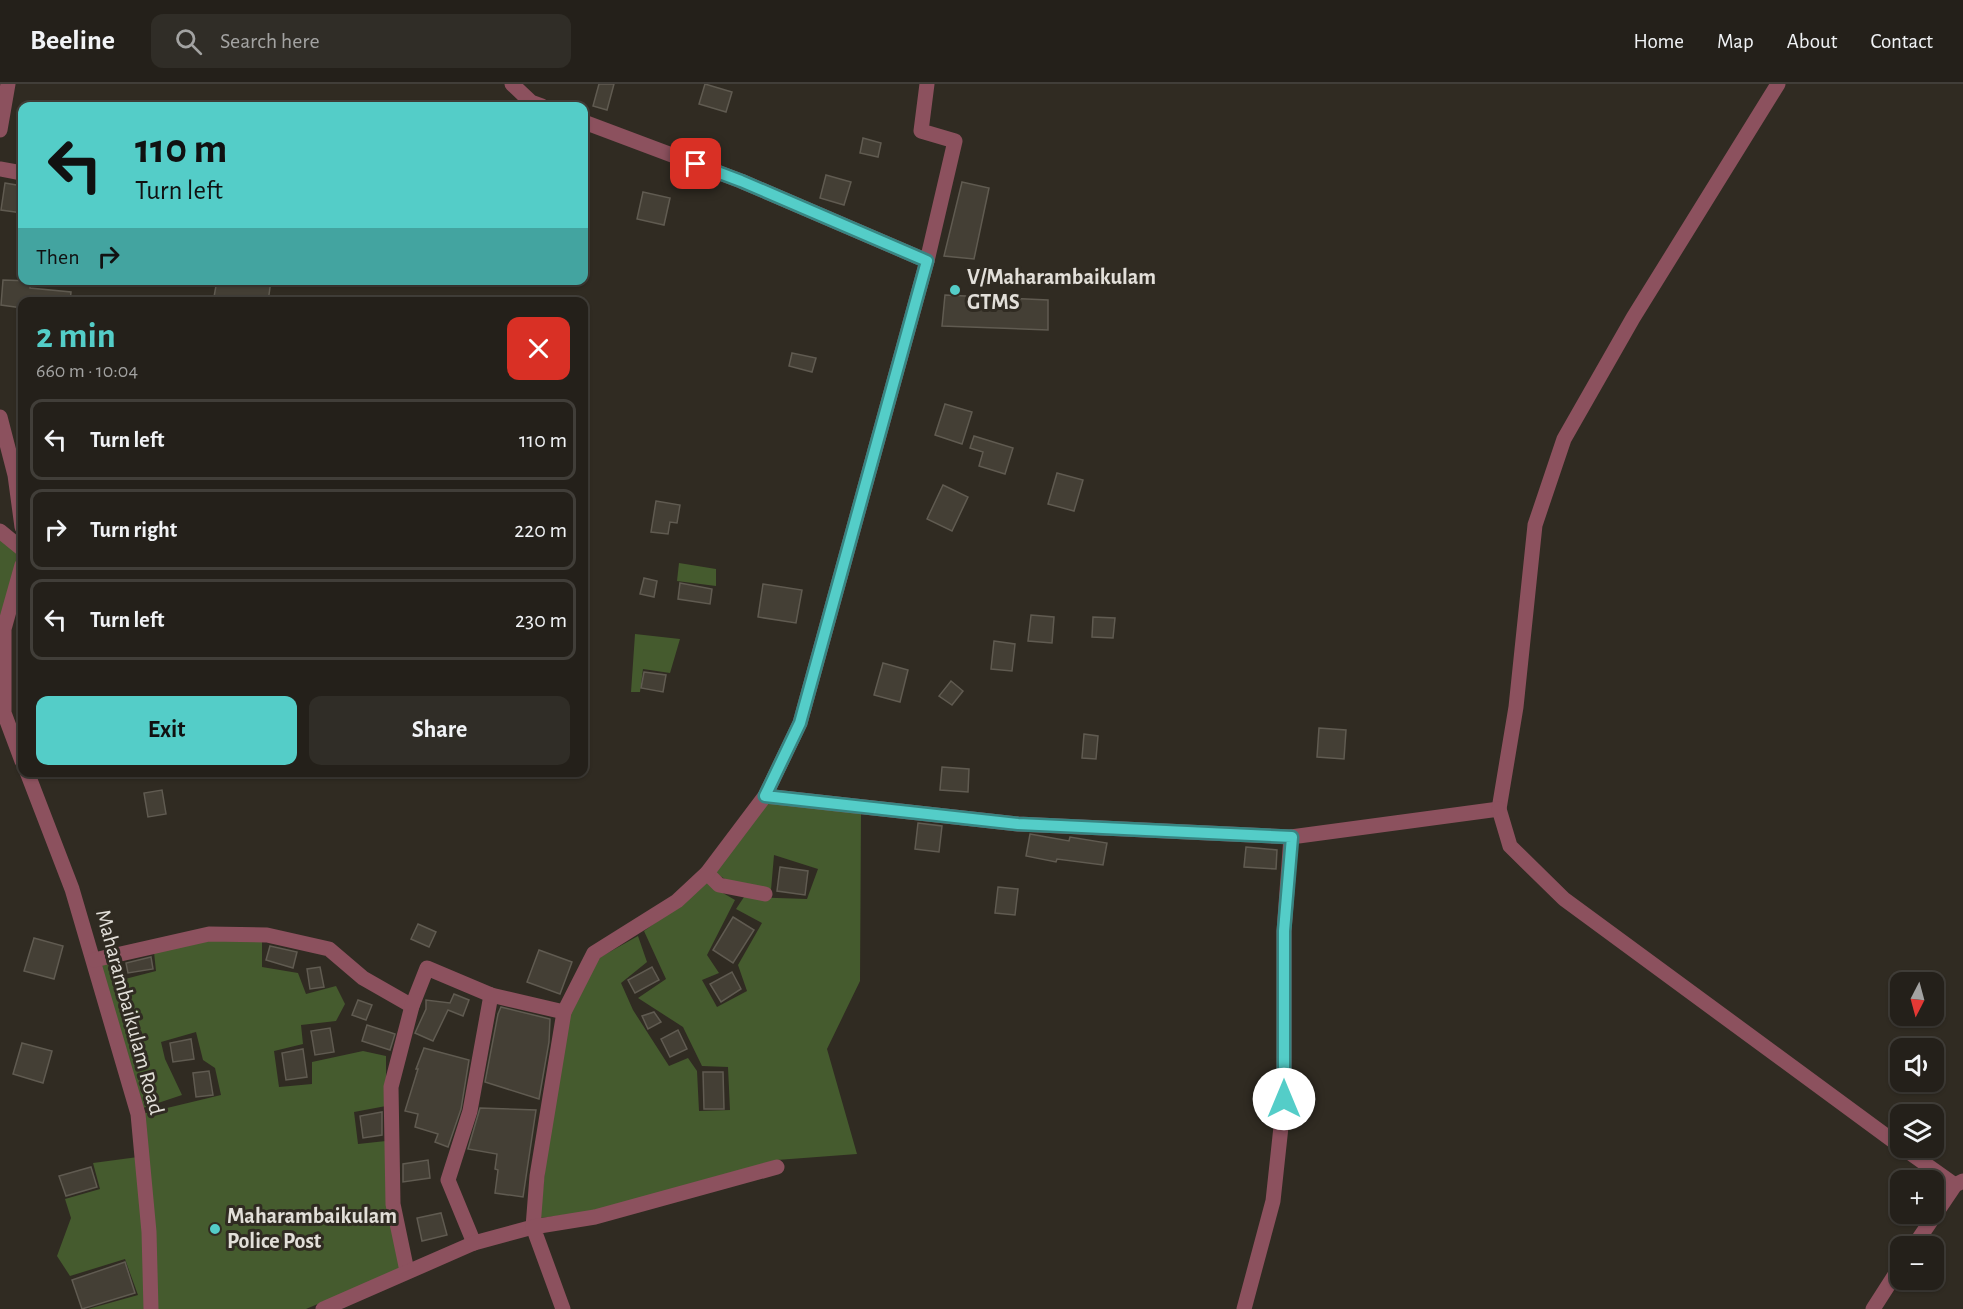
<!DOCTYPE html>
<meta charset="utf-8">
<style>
body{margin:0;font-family:"Alegreya Sans",sans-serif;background:#302d27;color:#f1f3f6;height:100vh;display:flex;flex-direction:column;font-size:22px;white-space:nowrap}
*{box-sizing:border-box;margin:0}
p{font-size:20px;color:#a3a3a2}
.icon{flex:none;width:33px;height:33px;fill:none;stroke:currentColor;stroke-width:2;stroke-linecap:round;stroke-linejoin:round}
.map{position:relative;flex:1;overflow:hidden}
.sheet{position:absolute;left:18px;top:213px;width:570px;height:480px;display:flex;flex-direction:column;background:#24201a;border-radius:12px;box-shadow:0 2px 4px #0004,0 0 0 2px #413e39}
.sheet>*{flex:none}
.top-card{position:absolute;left:18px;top:18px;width:570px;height:183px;border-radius:12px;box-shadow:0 2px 4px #0004,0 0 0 2px #413e39;background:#54cdc8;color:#111;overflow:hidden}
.needle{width:39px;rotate:186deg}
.buttons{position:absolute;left:1890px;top:888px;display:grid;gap:12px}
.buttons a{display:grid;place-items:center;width:54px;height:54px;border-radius:12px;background:#24201a;box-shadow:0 2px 4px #0004,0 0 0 2px #413e39;font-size:30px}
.pin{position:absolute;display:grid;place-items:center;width:51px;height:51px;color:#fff;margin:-26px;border-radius:12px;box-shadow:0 3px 9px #0006}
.me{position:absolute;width:66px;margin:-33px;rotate:0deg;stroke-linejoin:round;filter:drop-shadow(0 0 4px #0008)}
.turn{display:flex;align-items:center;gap:21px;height:126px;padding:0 18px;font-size:27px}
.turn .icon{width:78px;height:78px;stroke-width:2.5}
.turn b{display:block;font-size:42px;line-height:51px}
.then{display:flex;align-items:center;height:57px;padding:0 18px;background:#0003;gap:12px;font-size:22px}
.round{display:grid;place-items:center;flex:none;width:63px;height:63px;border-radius:12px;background:#302d27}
.headline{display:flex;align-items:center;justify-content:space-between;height:102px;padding:0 18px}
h1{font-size:36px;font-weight:700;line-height:45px;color:#54cdc8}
.action{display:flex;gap:12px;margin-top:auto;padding:12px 18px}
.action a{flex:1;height:69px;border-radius:12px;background:#54cdc8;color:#111;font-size:24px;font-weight:700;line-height:69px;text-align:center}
.action a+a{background:#302d27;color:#f1f3f6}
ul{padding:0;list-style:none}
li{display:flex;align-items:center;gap:18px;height:81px;margin:0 12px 9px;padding:0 6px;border:3px solid #413e39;border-radius:12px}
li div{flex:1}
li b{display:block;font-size:22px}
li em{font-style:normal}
header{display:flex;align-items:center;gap:36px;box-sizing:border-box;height:84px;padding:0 30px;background:#24201a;border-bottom:2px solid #413e39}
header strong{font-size:28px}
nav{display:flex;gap:33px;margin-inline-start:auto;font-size:21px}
.search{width:420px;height:54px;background:#302d27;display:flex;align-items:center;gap:15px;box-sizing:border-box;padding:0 21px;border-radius:12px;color:#a3a3a2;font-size:22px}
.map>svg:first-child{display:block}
</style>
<header>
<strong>Beeline</strong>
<div class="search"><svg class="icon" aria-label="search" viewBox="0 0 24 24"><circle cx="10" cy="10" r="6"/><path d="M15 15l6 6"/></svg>Search here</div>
<nav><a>Home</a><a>Map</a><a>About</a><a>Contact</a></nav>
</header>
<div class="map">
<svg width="1963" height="1225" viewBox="0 0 1963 1225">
<rect width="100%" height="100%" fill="#302b22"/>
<g fill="#455b2e">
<path d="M0,450L22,467V474L0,540Z"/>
<path d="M679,479L716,485V502L677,497Z"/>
<path d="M635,550L680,555L670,589L643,585L640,608H631Z"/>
<path d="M765,718L861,729L860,897L827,965L857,1070L777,1076L589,1128L540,1134L546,1075L569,930L597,875L638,852L647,878L621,899L633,926L669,982L688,974L697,987L699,1027L730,1026L728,983L702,982L683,943L638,914L666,895L644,847L677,823L705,795L716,805L735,816L707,871L719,889L702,896L717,923L747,907L738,881L762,839L736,825L744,813L807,815L818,785L774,771L771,806L738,803L712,787Z"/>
<path d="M209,855L262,856V883L298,889L306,910L336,902L345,920L336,937L301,941L303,960L274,967L279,1003L312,1000V978L363,967L386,972V1022L354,1028L358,1060L386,1057L403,1184L306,1225H154L142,1030L221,1011L215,984L203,976L196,948L161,958L165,975L182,1011L140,1025L98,878L121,873L125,895L156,887L154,868Z"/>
<path d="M138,1073L148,1225H88L138,1211L125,1175L70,1192L57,1172L71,1134L65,1115L100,1105L93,1079Z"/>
</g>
<g fill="#443f35" stroke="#605b51" stroke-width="1.5">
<path d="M599,0H614L607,26L593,22Z"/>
<path d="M705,0L732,8L726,28L699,20Z"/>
<path d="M863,54L881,59L878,73L860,69Z"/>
<path d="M826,91L851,98L844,121L820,114Z"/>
<path d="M962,98L989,104L974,175L944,172Z"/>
<path d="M5,99L22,102V129L1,126Z"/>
<path d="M643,108L670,114L664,141L637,135Z"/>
<path d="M3,196L30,197V204L71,208L70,218H22V224L1,221Z"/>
<path d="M217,196H271L268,218H233L214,213Z"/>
<path d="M945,211L1048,216V246L942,242Z"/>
<path d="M792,269L816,274L812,288L789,282Z"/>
<path d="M945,320L972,328L962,360L935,351Z"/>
<path d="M974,352L1013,364L1005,390L979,382L983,368L970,364Z"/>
<path d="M1057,389L1083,396L1074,427L1048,420Z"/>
<path d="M943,401L968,413L952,447L927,435Z"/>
<path d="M656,417L680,421L677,439L670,438L668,450L651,448Z"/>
<path d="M644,494L657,497L654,513L640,510Z"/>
<path d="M680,499L712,505L710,520L678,515Z"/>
<path d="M763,500L802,506L796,539L758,533Z"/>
<path d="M1031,531L1054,533L1052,559L1028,557Z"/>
<path d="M1093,533L1115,534L1113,554L1092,553Z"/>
<path d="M994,557L1015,560L1012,587L991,585Z"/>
<path d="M883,579L908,586L900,618L874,611Z"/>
<path d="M644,588L666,591L663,608L641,604Z"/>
<path d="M951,597L963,607L952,621L939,612Z"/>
<path d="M1319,644L1346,646L1344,675L1317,673Z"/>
<path d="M1084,650L1098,652L1096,675L1082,674Z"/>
<path d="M942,683L969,685L968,708L940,706Z"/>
<path d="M162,706L166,730L148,733L144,709Z"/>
<path d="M918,739L942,742L939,768L915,765Z"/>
<path d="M1030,750L1069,757L1070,753L1107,759L1103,781L1057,775L1056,778L1026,772Z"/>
<path d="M1246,763L1277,766L1276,785L1244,783Z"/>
<path d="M780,783L808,787L805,811L777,807Z"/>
<path d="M998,803L1018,805L1015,831L995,829Z"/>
<path d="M733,833L754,846L733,879L713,866Z"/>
<path d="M418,840L436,848L429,863L411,855Z"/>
<path d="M34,854L63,862L54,895L24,887Z"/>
<path d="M270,862L297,868L293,884L266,876Z"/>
<path d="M539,866L572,878L560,910L527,898Z"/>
<path d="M151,873L153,885L128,889L126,879Z"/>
<path d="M320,883L324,903L310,905L307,885Z"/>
<path d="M652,883L659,896L635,909L628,896Z"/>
<path d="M732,888L741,905L721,918L710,900Z"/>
<path d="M454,910L469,916L463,932L448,926L433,957L415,949L426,925V916L450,919Z"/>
<path d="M358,916L372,921L366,936L352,931Z"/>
<path d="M501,923L550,935L549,958L539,1015L485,998L498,930Z"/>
<path d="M654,928L661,938L648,945L642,932Z"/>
<path d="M367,941L395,950L390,966L362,957Z"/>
<path d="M330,944L334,968L315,971L311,947Z"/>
<path d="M678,946L687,965L670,973L661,955Z"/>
<path d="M191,955L194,975L173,978L170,959Z"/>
<path d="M22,959L52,967L43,999L13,990Z"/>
<path d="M424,964L469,976L461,1025L448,1063L435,1058L438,1050L415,1043L418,1030L405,1027L418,985H416Z"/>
<path d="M303,965L307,993L286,996L282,969Z"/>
<path d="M209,987L213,1011L196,1013L193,989Z"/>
<path d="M703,988H723L724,1025H704Z"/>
<path d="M480,1024L536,1026L523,1113L495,1109L498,1086L495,1085L497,1070L468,1065Z"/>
<path d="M382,1028V1051L363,1054L360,1032Z"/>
<path d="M428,1076L430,1094L403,1098V1080Z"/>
<path d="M91,1083L97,1103L66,1112L59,1092Z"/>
<path d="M441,1129L447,1151L422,1157L417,1134Z"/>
<path d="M125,1178L135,1209L82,1225L72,1196Z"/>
</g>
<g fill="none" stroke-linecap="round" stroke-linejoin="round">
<g stroke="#8c515e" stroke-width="15">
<path d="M512,0L531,18L542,22"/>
<path d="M584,38L741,97L927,177"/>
<path d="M0,46L8,0"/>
<path d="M0,85L22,89"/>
<path d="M0,333L15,391L22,443"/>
<path d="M0,447L22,465"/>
<path d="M22,481L4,545V629L22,677"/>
<path d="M27,688L72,805L138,1030L149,1148L151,1225"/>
<path d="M765,712L1018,740L1291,753L1499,725L1516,623L1535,441L1564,355L1633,234L1778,0"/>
<path d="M1499,725L1510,762L1564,815L1900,1062"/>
<path d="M707,789L719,801L765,810"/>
<path d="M94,876L209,850L267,851L329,865L363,894L412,922"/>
<path d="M1903,1064L1955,1101"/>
<path d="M474,1159L448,1096L470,1027L491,911"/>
<path d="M1914,1162L1955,1101L1963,1097"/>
<path d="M407,1187L393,1120L391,1003L412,922L427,884L491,911L564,928"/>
<path d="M323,1225L474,1159L533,1143L537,1092L564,928L594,869L677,817L707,789L765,712L800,639L927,177L955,57L921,47L927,0"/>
<path d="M563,1225L533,1143L595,1133L777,1083"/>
<path d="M1244,1225L1273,1117L1284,1015V847L1291,753"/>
<path d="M1873,1225L1900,1183"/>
</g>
</g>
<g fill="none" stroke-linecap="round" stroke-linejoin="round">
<g stroke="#378582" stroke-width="15">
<path id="route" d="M696,80L741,97L927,177L800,639L765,712L1018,740L1292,753L1284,847V1015"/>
</g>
<use href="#route" stroke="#54cdc8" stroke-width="10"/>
</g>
<g fill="#54cdc8" stroke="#302b22" stroke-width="2">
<circle cx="955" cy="206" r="6"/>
<circle cx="215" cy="1145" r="6"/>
</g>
<g text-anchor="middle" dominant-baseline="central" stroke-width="6" stroke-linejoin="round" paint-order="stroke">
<g font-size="22" font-weight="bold" fill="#e2dfd9" stroke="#302b22" text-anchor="start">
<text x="967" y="193">V/Maharambaikulam<tspan x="967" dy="25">GTMS</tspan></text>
<text x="227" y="1132">Maharambaikulam<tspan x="227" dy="25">Police Post</tspan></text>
</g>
<g font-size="22" fill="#e2dfd9" stroke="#302b22">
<text transform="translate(130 928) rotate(75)">Maharambaikulam Road</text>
</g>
</g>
</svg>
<div class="buttons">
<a><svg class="needle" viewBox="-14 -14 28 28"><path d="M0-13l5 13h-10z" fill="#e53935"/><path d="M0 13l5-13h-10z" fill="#a3a3a2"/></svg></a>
<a><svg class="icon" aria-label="sound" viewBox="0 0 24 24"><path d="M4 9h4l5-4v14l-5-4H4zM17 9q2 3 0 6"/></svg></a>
<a><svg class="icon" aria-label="layers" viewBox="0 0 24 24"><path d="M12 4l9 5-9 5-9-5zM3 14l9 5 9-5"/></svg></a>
<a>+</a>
<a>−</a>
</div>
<div class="pin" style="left:696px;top:80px;background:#d93025"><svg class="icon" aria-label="arrive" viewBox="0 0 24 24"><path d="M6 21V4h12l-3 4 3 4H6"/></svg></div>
<svg class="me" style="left:1284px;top:1015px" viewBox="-20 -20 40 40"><circle r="19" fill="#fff"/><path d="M0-13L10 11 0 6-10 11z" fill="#54cdc8"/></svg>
<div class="top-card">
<div class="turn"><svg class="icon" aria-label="left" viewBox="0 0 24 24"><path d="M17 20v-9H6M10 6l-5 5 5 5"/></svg><div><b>110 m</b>Turn left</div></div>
<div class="then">Then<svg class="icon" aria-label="right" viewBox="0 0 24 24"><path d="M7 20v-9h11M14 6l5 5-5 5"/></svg></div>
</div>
<section class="sheet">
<div class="headline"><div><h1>2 min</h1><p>660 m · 10:04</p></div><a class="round" style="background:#d93025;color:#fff"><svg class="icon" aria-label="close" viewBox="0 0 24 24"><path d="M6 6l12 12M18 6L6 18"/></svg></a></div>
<ul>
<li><svg class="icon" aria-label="left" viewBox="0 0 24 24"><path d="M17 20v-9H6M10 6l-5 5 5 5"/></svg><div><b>Turn left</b></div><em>110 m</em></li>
<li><svg class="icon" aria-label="right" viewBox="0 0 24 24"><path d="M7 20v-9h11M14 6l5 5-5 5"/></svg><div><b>Turn right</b></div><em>220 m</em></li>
<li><svg class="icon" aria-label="left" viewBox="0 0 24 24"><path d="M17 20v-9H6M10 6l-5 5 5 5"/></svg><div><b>Turn left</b></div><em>230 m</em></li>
</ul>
<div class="action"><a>Exit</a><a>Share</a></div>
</section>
</div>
